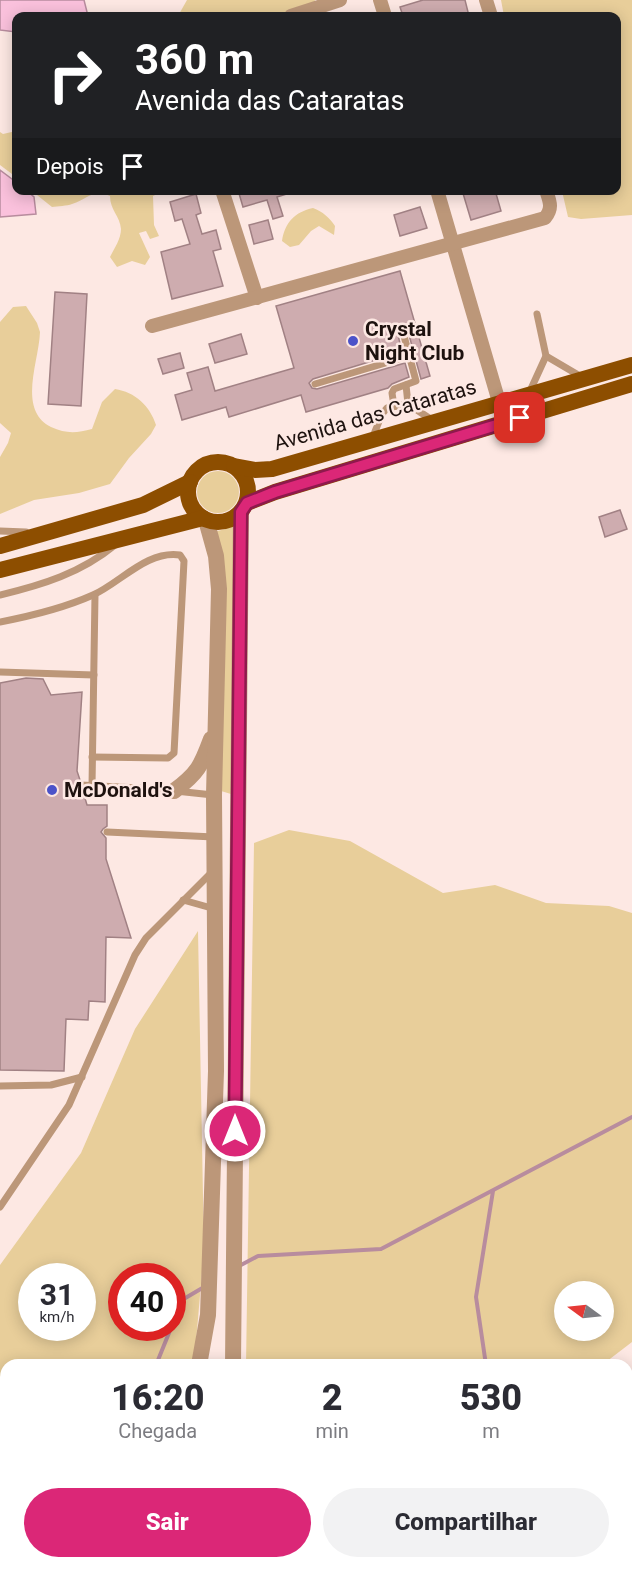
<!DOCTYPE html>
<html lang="pt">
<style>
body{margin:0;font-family:Roboto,sans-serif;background:#f2f2f3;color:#2b2b33;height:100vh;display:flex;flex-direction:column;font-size:22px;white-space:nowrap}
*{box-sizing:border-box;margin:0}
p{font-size:20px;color:#7c7c81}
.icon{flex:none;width:33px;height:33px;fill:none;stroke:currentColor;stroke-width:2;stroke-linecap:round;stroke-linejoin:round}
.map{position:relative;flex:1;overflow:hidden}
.side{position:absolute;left:0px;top:1359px;width:633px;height:210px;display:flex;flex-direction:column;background:#fff;border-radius:18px 18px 0 0;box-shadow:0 3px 15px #0003}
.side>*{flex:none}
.top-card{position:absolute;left:12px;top:12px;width:609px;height:183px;border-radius:12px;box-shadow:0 3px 15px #0003;background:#202124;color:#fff;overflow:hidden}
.needle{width:39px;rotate:285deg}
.tools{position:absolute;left:554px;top:1281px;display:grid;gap:12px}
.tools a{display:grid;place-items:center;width:60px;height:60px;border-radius:50%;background:#fff;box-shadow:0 3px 15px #0003;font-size:30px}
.speed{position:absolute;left:18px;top:1263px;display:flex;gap:12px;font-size:30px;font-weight:700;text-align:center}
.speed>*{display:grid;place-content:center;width:78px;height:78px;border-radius:50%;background:#fff;box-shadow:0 3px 15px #0003;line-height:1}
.speed small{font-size:15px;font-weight:400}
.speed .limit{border:9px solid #d22;background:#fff;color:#111}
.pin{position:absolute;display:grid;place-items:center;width:51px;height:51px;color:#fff;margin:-26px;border-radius:12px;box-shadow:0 3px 9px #0006}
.me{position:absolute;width:66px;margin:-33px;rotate:0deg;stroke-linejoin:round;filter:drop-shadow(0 0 4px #0008)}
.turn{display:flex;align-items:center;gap:21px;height:126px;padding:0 24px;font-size:27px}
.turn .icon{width:78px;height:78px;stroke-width:2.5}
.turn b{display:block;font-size:42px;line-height:51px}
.then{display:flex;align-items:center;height:57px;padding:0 24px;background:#0003;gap:12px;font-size:22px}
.eta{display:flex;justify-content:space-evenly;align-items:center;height:102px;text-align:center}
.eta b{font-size:36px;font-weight:800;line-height:42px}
.button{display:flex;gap:12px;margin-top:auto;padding:12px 24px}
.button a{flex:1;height:69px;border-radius:36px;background:#db2777;color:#fff;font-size:24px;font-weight:800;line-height:69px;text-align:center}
.button a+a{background:#f2f2f3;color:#2b2b33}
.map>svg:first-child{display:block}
</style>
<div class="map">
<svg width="632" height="1569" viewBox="0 0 632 1569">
<rect width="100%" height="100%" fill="#fde8e3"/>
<g fill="#e8ce9a" fill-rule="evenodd">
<path d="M187,0H315L311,16H178Z"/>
<path d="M501,0H632V215L581,219L568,217L562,191L616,190V16H504Z"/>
<path d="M16,131V177L0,165V132L3,134Z"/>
<path d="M32,191H164L153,196L154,225L159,236L150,239L146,231L139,233L150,257L145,265L132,261L117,267L110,257C114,249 121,239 121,229C120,216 110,210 110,196C92,189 88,199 72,204C67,206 58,206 52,207Z"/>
<path d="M313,208C323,212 329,217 335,226L334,235L319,226L311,231L299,245L290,247L282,241C285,222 295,212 313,208Z"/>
<path d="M26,306L37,323L40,332C39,362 17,410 51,427C66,434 77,433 92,429L102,402L115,389C135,392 150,406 156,425L151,434L129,458L110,484L79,493L34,500L0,514V457L8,443L11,433L0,423V322L13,307Z"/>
<circle cx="218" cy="492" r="21"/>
<path d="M236,523L231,794L221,791L213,532L226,529Z"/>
<path d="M289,830L350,841L443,893L495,885L546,903L609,906L632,913V1342L602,1365H246L254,843ZM564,1292H603V1330H564Z"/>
<path d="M198,931L204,1249L194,1365H6V1563H65L59,1569H0V1265L81,1153L135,1029ZM32,1276H82V1328H32ZM122,1276H172V1328H122Z"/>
<path d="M627,1549L632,1557V1569H541L526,1563H627Z"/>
<path d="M251,1563H519L509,1569H252Z"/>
</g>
<g fill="#fac1dc" stroke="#b88c9e" stroke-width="1.5">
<path d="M0,0H84L88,16H16V32L0,30Z"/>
<path d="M0,170L16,182V190L27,191L34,197L36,214L0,217Z"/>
</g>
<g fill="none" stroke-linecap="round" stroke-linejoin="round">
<g stroke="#b88c9e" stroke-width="4">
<path d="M241,1265L258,1256L381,1249L632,1117"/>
<path d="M172,1323L182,1300L204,1287"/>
<path d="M156,1365L171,1328"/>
<path d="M486,1365L476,1297L493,1191"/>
<path d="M0,1532L6,1527"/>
<path d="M607,1563L612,1569"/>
</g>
</g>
<g fill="#ceacaf" stroke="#a18184" stroke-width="1.5">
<path d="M423,0H465L469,16H403L400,7Z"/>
<path d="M238,190H290V193L277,197L283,216L273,219L267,200L243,207Z"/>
<path d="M462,190H495L501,211L471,220Z"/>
<path d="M196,194L201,213L196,215L202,234L216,230L221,249L213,251L223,286L172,299L161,252L190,244L182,219L175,221L170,202Z"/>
<path d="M420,207L427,228L400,236L394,215Z"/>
<path d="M268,220L273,239L254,244L249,225Z"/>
<path d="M400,271L430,376L421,379L409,335L403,330L398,335L402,352L313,379L309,383L312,388L317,389L405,363L409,377L392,384L388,388L306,412L301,395L229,417L226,407L182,420L175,395L192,390L187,373L208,367L215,391L294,368L276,306Z"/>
<path d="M55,292L87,294L81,406L48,404Z"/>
<path d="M241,334L247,354L215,363L209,344Z"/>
<path d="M180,353L184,368L163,374L158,359Z"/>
<path d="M620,510L627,529L605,537L599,517Z"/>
<path d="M26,678L43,679L51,695L82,692L77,771L80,780L75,785L77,789L83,791L87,805H107V826L103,829L101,832L106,838V859L131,938L106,937L105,1002L89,1001L88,1020L66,1019L64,1071L0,1070V683Z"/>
</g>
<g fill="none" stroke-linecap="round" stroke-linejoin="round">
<g stroke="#bc9779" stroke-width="7">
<path d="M546,356L580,376"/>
<path d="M315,384L409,356"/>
<path d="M406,385L408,404"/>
<path d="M530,391L546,356L537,314"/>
<path d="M394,406L392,393L394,389L416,381L404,336"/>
<path d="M372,439L382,414L387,408L408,404L432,420"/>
<path d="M0,531L26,532"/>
<path d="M0,595C42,585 81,573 115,545"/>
<path d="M0,622C31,616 64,608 93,595C120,583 147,550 180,555L184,561L174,753L168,758L92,757"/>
<path d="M0,672L94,675"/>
<path d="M81,785L157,789L213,795"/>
<path d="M92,786L95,595"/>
<path d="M107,832L214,837"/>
<path d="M183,900L215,909"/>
<path d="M0,1086L51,1085L82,1077"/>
<path d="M0,1207L69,1105L135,955L146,938L211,873"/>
</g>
<g stroke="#bc9779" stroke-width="14">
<path d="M380,0L385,16"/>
<path d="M486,0L491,16"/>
<path d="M291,16L340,0"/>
<path d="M222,190L257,298"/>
<path d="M437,190L499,402"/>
<path d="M152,326L545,218C553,208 550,202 546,190"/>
</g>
<g stroke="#bc9779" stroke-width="16">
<path d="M174,791C198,773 201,766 211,739"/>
<path d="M199,1365L208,1315L216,1071L214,795L219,589L216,556L206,520"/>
<path d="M233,1365L241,512"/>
<path d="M200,1563L202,1569"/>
<path d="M236,1563L237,1569"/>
<path d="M79,1569L85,1563"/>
<path d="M120,1569L128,1563"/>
</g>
<g stroke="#8d4e00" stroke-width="16">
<circle cx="218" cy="492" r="30"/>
<path d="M234,466L255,470L272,469L632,365"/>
<path d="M247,503L275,492L632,384"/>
<path d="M0,546L143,505L190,482"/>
<path d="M0,570L203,518"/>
</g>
</g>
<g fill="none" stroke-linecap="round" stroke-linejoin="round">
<g stroke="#8e194d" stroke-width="15">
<path id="route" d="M235,1131L241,512L247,503L275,492L520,418"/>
</g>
<use href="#route" stroke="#db2777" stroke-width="10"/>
</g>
<g fill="#4c53c9" stroke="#fde8e3" stroke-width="2">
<circle cx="353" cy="341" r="6"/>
<circle cx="52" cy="790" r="6"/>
</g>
<g text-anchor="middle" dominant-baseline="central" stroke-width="5" stroke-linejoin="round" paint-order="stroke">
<g font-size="21" font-weight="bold" fill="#1e120f" stroke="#fde8e3" text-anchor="start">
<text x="365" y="329">Crystal<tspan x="365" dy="24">Night Club</tspan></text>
<text x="64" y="790">McDonald's</text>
</g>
<g font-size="21" fill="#1e120f" stroke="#fde8e3">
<text transform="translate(375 415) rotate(-16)">Avenida das Cataratas</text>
</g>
</g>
</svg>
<div class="tools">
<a><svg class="needle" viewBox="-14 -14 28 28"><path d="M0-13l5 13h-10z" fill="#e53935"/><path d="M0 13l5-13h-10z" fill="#7c7c81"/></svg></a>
</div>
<div class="speed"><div>31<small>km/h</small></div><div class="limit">40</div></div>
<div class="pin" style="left:520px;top:418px;background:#d93025"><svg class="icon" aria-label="arrive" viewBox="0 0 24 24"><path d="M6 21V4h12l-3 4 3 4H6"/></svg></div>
<svg class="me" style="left:235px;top:1131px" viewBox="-20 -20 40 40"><circle r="17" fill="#db2777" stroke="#fff" stroke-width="3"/><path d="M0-11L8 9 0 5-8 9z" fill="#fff"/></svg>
<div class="top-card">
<div class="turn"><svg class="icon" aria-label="right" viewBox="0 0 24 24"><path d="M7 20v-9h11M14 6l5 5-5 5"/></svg><div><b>360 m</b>Avenida das Cataratas</div></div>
<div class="then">Depois<svg class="icon" aria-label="arrive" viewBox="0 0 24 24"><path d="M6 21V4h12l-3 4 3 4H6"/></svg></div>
</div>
<section class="side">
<div class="eta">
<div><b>16:20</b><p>Chegada</p></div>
<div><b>2</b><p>min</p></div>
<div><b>530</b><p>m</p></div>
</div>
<div class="button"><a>Sair</a><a>Compartilhar</a></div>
</section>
</div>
